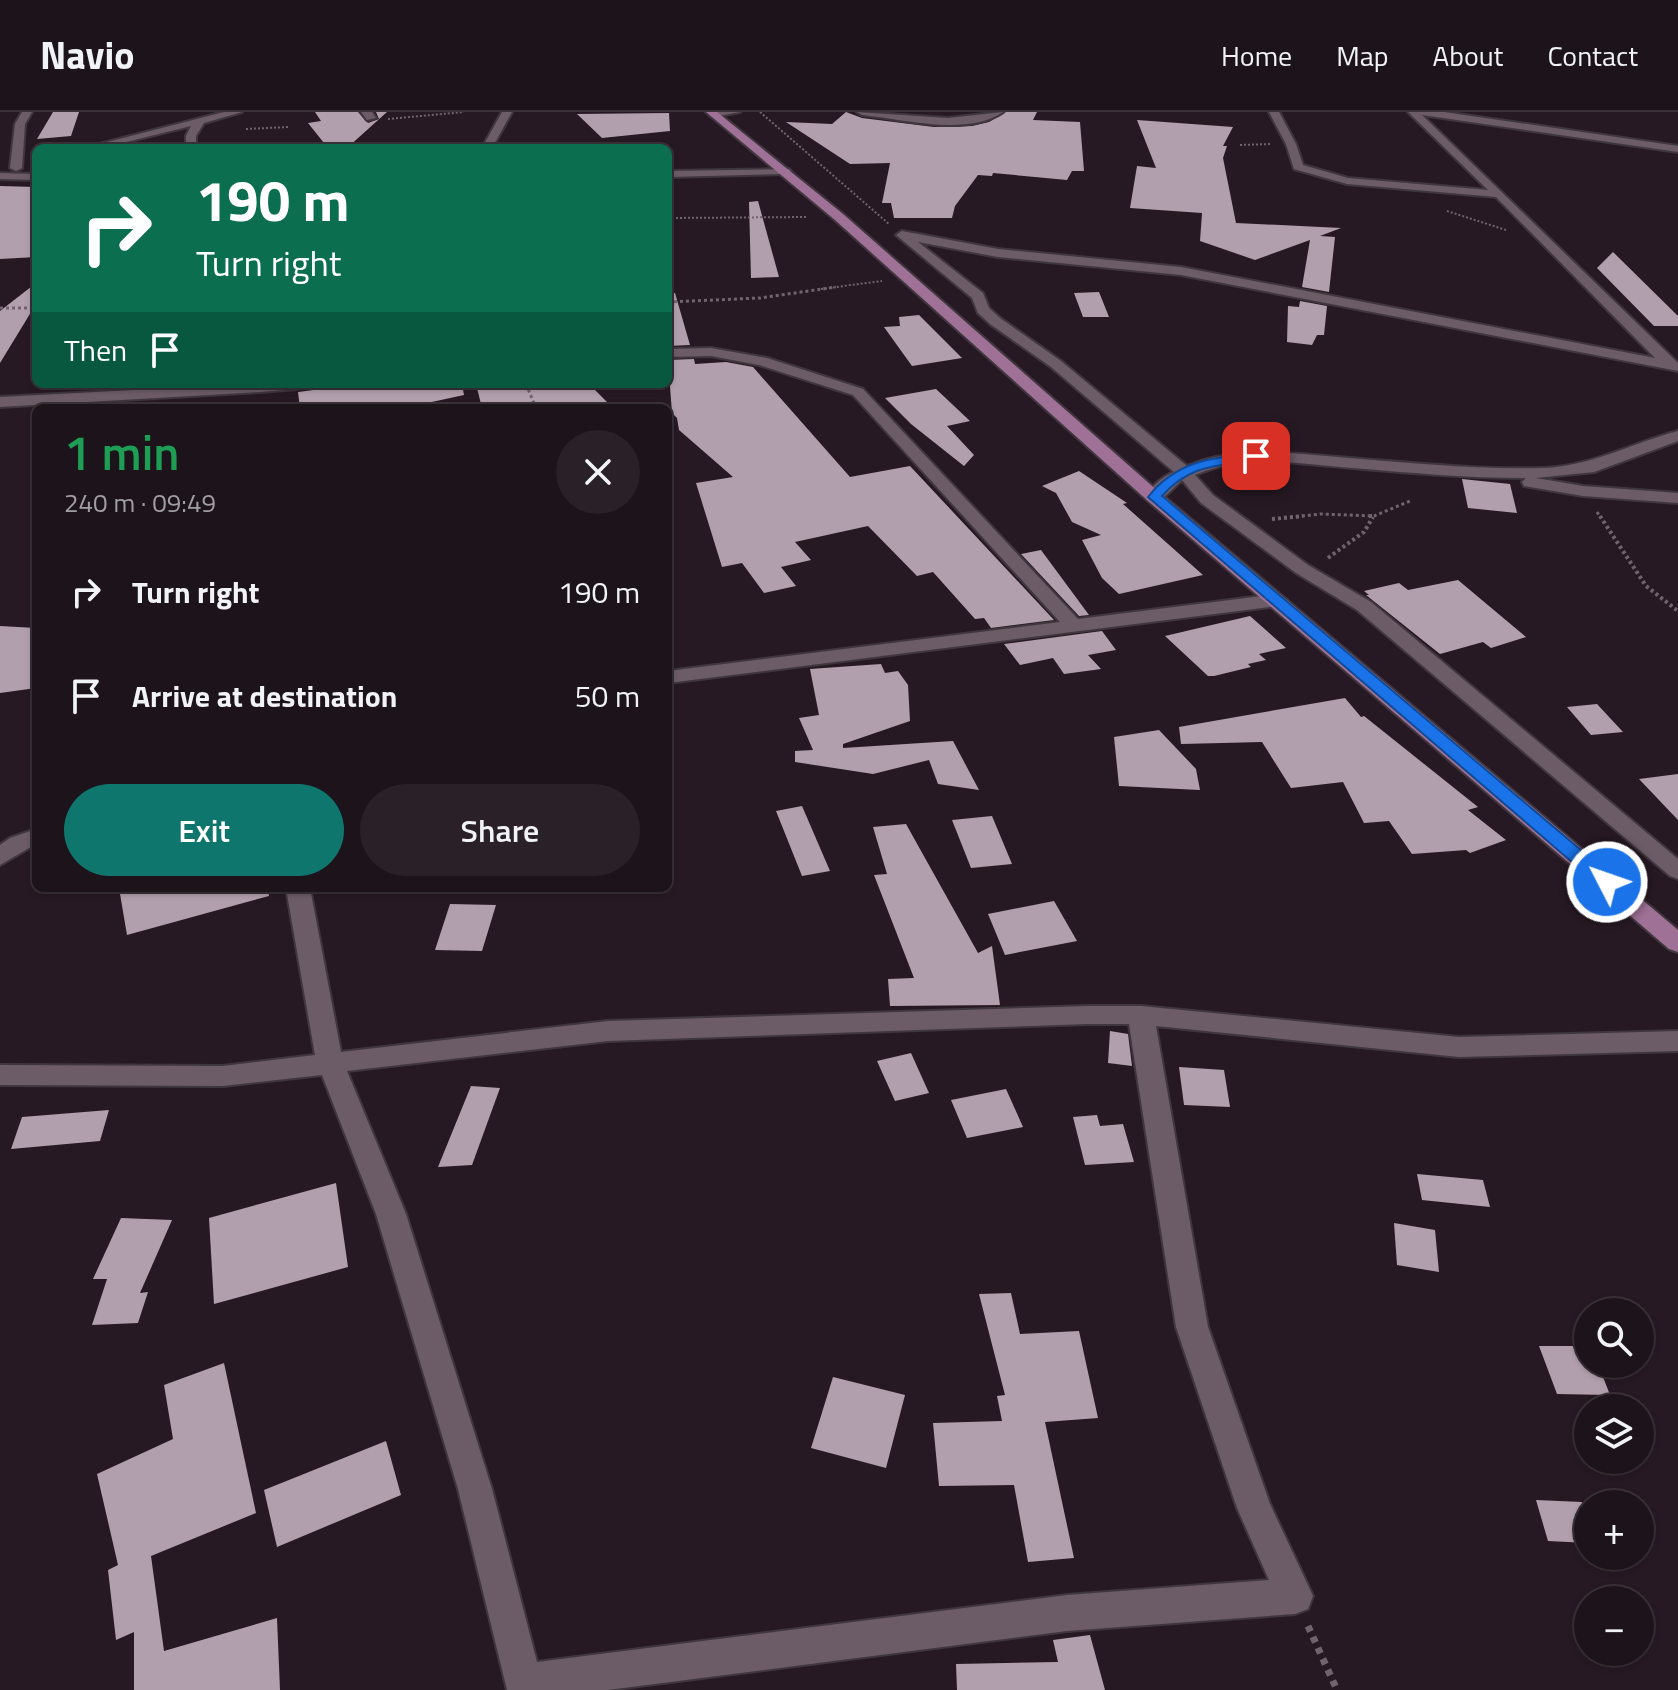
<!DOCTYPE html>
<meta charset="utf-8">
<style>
body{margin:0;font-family:"Titillium Web",sans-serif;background:#2a2028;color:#f1f3f6;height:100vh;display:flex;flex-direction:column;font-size:30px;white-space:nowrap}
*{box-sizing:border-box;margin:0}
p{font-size:26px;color:#a09ea3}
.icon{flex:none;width:44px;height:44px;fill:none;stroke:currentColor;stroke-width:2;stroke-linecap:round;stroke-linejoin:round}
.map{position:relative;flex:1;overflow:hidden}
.details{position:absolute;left:32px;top:292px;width:640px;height:488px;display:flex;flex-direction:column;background:#1d131b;border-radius:12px;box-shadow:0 2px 6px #0004,0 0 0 2px #3b323a}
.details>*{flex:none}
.guide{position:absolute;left:32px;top:32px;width:640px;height:244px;border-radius:12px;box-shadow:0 2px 6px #0004,0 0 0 2px #3b323a;background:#0b6e4f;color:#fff;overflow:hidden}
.controls{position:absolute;left:1574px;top:1186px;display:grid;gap:16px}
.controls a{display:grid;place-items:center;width:80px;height:80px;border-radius:50%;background:#1d131b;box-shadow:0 2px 6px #0004,0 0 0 2px #3b323a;font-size:40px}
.pin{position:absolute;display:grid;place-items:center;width:68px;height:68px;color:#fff;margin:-34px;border-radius:16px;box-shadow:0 4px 12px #0006}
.me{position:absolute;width:88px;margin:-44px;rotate:311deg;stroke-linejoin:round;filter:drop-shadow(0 0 6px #0008)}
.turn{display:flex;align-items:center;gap:28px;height:168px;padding:0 32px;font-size:36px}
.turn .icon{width:104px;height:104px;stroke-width:2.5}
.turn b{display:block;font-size:56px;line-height:68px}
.then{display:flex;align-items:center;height:76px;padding:0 32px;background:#0003;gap:16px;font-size:30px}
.round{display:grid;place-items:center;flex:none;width:84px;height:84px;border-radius:42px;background:#2a2028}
.summary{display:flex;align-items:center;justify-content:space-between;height:136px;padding:0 32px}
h1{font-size:48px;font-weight:600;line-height:60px;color:#1e9e55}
.button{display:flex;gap:16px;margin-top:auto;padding:16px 32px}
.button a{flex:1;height:92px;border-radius:48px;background:#0f766e;color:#fff;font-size:32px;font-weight:600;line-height:92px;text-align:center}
.button a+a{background:#2a2028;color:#f1f3f6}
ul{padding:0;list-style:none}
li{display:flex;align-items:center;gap:24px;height:104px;padding:0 32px}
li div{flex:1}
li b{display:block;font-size:30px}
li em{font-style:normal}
header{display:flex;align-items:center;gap:48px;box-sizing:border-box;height:112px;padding:0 40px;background:#1d131b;border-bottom:2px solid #3b323a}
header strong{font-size:38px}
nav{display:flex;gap:44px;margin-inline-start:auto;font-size:28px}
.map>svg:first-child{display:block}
</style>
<header>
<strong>Navio</strong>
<nav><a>Home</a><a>Map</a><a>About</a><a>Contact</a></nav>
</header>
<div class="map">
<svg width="1678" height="1578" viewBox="0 0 1678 1578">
<rect width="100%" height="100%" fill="#271924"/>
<g fill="#b29fad">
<path d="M53,0H79L71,24L37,27Z"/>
<path d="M315,0H358L368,11L379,7L376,0H387L347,36H328L308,11L321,9Z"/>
<path d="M846,0L862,6L934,15L972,14L989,10L1006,0H1037L1033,8L1080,10L1084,59H1072L1067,68L993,61L992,64L978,63L955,94L952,106H894L891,91H882L890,51L850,52L786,10L832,12Z"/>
<path d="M669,1L670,19L602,26L577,2Z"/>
<path d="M1137,8L1233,15L1223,34H1227L1223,46L1236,111L1341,116L1320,124L1335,125L1329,180L1302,175L1310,128L1255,148L1200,129L1202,101L1130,96L1137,54L1156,56Z"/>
<path d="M0,74L36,75V145L0,147Z"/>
<path d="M758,89L779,165L751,166L749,90Z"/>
<path d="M1613,140L1678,204V214H1654L1597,156Z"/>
<path d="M36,171V192L0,251V199Z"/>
<path d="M1099,180L1109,205H1083L1074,181Z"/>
<path d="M675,181L690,233L668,234V182Z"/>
<path d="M1300,189L1327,194L1324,223H1317L1312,233L1287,230L1288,194L1299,195Z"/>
<path d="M919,203L962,246L912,254L884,215L900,214L899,205Z"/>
<path d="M694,247L695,252L726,250L753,255L850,365L910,354L1054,508L991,516L984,506L975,507L933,460L917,464L868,414L795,430L811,448L781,455L796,474L764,481L742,451L722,455L696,371L733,365L679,318L677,306L672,301L668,248Z"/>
<path d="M359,272H462L464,283L404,296H300L298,280Z"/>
<path d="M476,272H589L613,296H482Z"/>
<path d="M936,277L970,309L947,314L974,343L964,354L911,312L885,286Z"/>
<path d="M1079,359L1127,391L1123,392L1203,463L1119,482L1102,466L1082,428L1101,423L1072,410L1056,381L1042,374Z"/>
<path d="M1462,367L1510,372L1517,401L1468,396Z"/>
<path d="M1041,438L1089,503L1079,504L1021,442Z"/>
<path d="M1458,468L1526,525L1491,536L1483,530L1440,542L1366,483H1369L1364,479L1399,471L1408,478Z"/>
<path d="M1250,504L1286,536L1259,542L1266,548L1248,552L1251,555L1214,564H1208L1165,524Z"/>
<path d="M0,514L36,516V576L0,581Z"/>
<path d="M1102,519L1116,538L1088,543L1101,557L1064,562L1053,546L1020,553L1004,532Z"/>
<path d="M881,552L885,561L898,559L908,573L910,609L843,632V636L953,629L979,678L938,672L929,648L873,662L795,650V639L813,638L799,606L819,603L810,557Z"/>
<path d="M1345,586L1361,605L1364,604L1478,695L1468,698L1506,728L1470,741L1466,738L1412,742L1389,709L1364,711L1343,670L1291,676L1262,630L1181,632L1179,615Z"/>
<path d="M1597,592L1623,620L1591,623L1567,595Z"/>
<path d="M1159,618L1196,657L1200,678L1119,674L1114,625Z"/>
<path d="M1678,662V708L1639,667Z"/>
<path d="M802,694L830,759L802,764L776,699Z"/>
<path d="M992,704L1012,752L971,756L952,708Z"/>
<path d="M906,712L978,841L992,834L1000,893L890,894L888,867L914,866L874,763L887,762L873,715Z"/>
<path d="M119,776H268L269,784L127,823Z"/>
<path d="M1054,789L1077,829L1005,843L988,802Z"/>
<path d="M450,792L496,793L482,839L435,838Z"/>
<path d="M1110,919L1128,922L1132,954L1108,951Z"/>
<path d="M911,941L929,981L895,989L877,949Z"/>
<path d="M1179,955L1224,958L1230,995L1184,993Z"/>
<path d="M471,974L500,976L472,1053L438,1055Z"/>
<path d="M1006,977L1023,1015L967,1026L951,988Z"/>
<path d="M109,998L100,1029L11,1037L22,1005Z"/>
<path d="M1097,1003L1100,1014L1123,1012L1134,1050L1085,1053L1073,1005Z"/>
<path d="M1417,1062L1483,1068L1490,1095L1422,1088Z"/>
<path d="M336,1071L348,1155L214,1192L209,1106Z"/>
<path d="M121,1106L172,1108L140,1181L148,1180L138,1211L92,1213L107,1167H93Z"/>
<path d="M1394,1111L1435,1118L1439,1160L1397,1153Z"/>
<path d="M1011,1181L1020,1222L1079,1219L1098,1306L1045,1310L1074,1446L1028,1450L1014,1373L939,1374L933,1311L1002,1309L997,1284L1005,1283L979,1182Z"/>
<path d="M1539,1234H1588V1252H1598L1610,1283L1557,1282Z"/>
<path d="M224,1251L256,1401L151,1444L164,1539L277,1506L280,1578H134V1520L116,1528L108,1458L118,1453L97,1362L173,1327L164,1273Z"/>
<path d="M833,1265L905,1283L886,1356L811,1336Z"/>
<path d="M386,1329L401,1383L277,1435L264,1378Z"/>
<path d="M1536,1388L1582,1390L1588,1410V1431L1548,1429Z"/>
<path d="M1090,1523L1105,1578H957L956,1552L1058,1550L1053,1528Z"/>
</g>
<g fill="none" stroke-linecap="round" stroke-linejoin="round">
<g stroke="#40363e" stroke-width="4">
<g id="minor">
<path d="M22,0H32L25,12L22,56L16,59L10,56L15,12Z"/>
<path d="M224,0H242L204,11L196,24V36H186V24L191,14L102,36H84Z"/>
<path d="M361,0H372L376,6L367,8Z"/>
<path d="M502,0H512L492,36H482Z"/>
<path d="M710,0H740L714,5L710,4Z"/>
<path d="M857,0L948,6L1003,0C966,25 904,7 862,3Z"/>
<path d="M1269,0H1279L1296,32L1303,53L1348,66L1488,78L1408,0H1444L1678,34V40L1422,3L1678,251V259L1181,163L998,145L918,130L983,181L989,196L1000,206L1061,249L1187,354C1239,332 1294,342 1349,346C1414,351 1479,358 1544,356C1592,354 1632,331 1678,319V329L1594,360L1536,366L1583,374L1678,381V391L1583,384L1524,374L1522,370L1526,366C1468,366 1411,361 1353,356C1300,352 1245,341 1195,363L1213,383L1308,453L1371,490L1678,747V767L1670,764L1357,498L1296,461L1201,391L1182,368L1160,389H1148L1145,385C1153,374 1161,365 1174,360L1051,255L990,212L978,201L972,186L896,123L902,119L998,137L1181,155L1655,246L1496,85L1347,72L1294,57L1286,32Z"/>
<path d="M789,57L791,59L785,62L668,65V59Z"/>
<path d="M0,61L36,62V68L0,67Z"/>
<path d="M711,236L767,246L863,277L1078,507L1278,482L1287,488L1278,494L668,571V559L1060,510L853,283L759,253L711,244L668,245V237Z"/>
<path d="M250,272H305L297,277L260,280L0,295V285Z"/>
<path d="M36,717V732L0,753V733L10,726Z"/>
<path d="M286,776H310L341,940L608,909L1088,894H1141L1459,925L1678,919V939L1459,945L1156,914L1208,1215L1270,1392L1313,1484L1308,1497L1295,1502L1067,1519L608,1578H507L458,1377L376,1102L322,963L223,974L0,973V953L223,954L315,943ZM1088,912H1129L1176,1215L1237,1396L1269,1468L1067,1483L537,1550L492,1377L406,1102L347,959L608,929Z"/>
</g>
</g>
<g stroke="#40363e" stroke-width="4">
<path id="major" d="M706,0H717L843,102L1160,381L1678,818V840L1669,837L1148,389L835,108Z"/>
</g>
<g stroke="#70636d" stroke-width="2" stroke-dasharray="2 2" stroke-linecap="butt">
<path d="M760,0L889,112"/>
<path d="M388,7L464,0"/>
<path d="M246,17L288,15"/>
<path d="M1240,33L1271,32"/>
<path d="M48,36L70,34"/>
<path d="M1447,99L1506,118"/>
<path d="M668,106L807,105"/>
<path d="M821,177L882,169"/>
</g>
<g stroke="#70636d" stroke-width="3" stroke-dasharray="3 3" stroke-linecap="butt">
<path d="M668,190L760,186L836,175"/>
<path d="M0,196H36"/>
<path d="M526,272L536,296"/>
<path d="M1597,400L1601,406"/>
<path d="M1284,406L1321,402L1374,404L1410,389"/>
</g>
<g stroke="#70636d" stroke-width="4" stroke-dasharray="3 3" stroke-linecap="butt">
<path d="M1369,404H1374"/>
<path d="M1600,404L1646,474L1678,499"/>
<path d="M1272,407L1303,404"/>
<path d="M1328,446L1364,420L1373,405"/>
</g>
<path stroke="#70636d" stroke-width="7" stroke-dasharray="6 6" stroke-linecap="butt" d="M1308,1514L1337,1578"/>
<use href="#minor" fill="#6c5c68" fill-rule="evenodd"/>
<use href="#major" fill="#a07196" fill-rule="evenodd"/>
</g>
<path fill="#1a73e8" stroke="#114b97" stroke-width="2" d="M1256,341L1261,342V347C1220,355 1192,350 1162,384L1614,766L1616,770L1614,775H1601L1148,385C1176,349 1213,345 1256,341Z"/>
</svg>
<div class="controls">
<a><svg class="icon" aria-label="search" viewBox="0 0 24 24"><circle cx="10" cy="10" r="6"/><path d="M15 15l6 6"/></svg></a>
<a><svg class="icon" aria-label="layers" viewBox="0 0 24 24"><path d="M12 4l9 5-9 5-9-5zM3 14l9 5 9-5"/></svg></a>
<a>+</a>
<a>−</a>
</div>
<div class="pin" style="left:1256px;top:344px;background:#d93025"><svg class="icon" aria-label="arrive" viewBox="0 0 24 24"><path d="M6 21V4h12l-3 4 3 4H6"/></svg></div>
<svg class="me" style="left:1607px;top:770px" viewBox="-20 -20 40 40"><circle r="17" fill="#1a73e8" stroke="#fff" stroke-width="3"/><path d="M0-11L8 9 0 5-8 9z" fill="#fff"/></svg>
<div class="guide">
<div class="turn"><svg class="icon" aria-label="right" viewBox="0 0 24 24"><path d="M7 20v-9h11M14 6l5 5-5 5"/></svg><div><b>190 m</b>Turn right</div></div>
<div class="then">Then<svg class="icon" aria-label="arrive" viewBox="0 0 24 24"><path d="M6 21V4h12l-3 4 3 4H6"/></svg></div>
</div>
<section class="details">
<div class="summary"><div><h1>1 min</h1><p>240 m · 09:49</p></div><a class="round"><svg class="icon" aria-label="close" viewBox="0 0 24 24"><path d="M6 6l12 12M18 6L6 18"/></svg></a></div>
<ul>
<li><svg class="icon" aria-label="right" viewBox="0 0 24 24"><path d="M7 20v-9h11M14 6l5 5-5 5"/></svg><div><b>Turn right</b></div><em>190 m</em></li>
<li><svg class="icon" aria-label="arrive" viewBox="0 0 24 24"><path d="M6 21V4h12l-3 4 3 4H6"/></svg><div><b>Arrive at destination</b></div><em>50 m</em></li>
</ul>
<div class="button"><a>Exit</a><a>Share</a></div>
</section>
</div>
